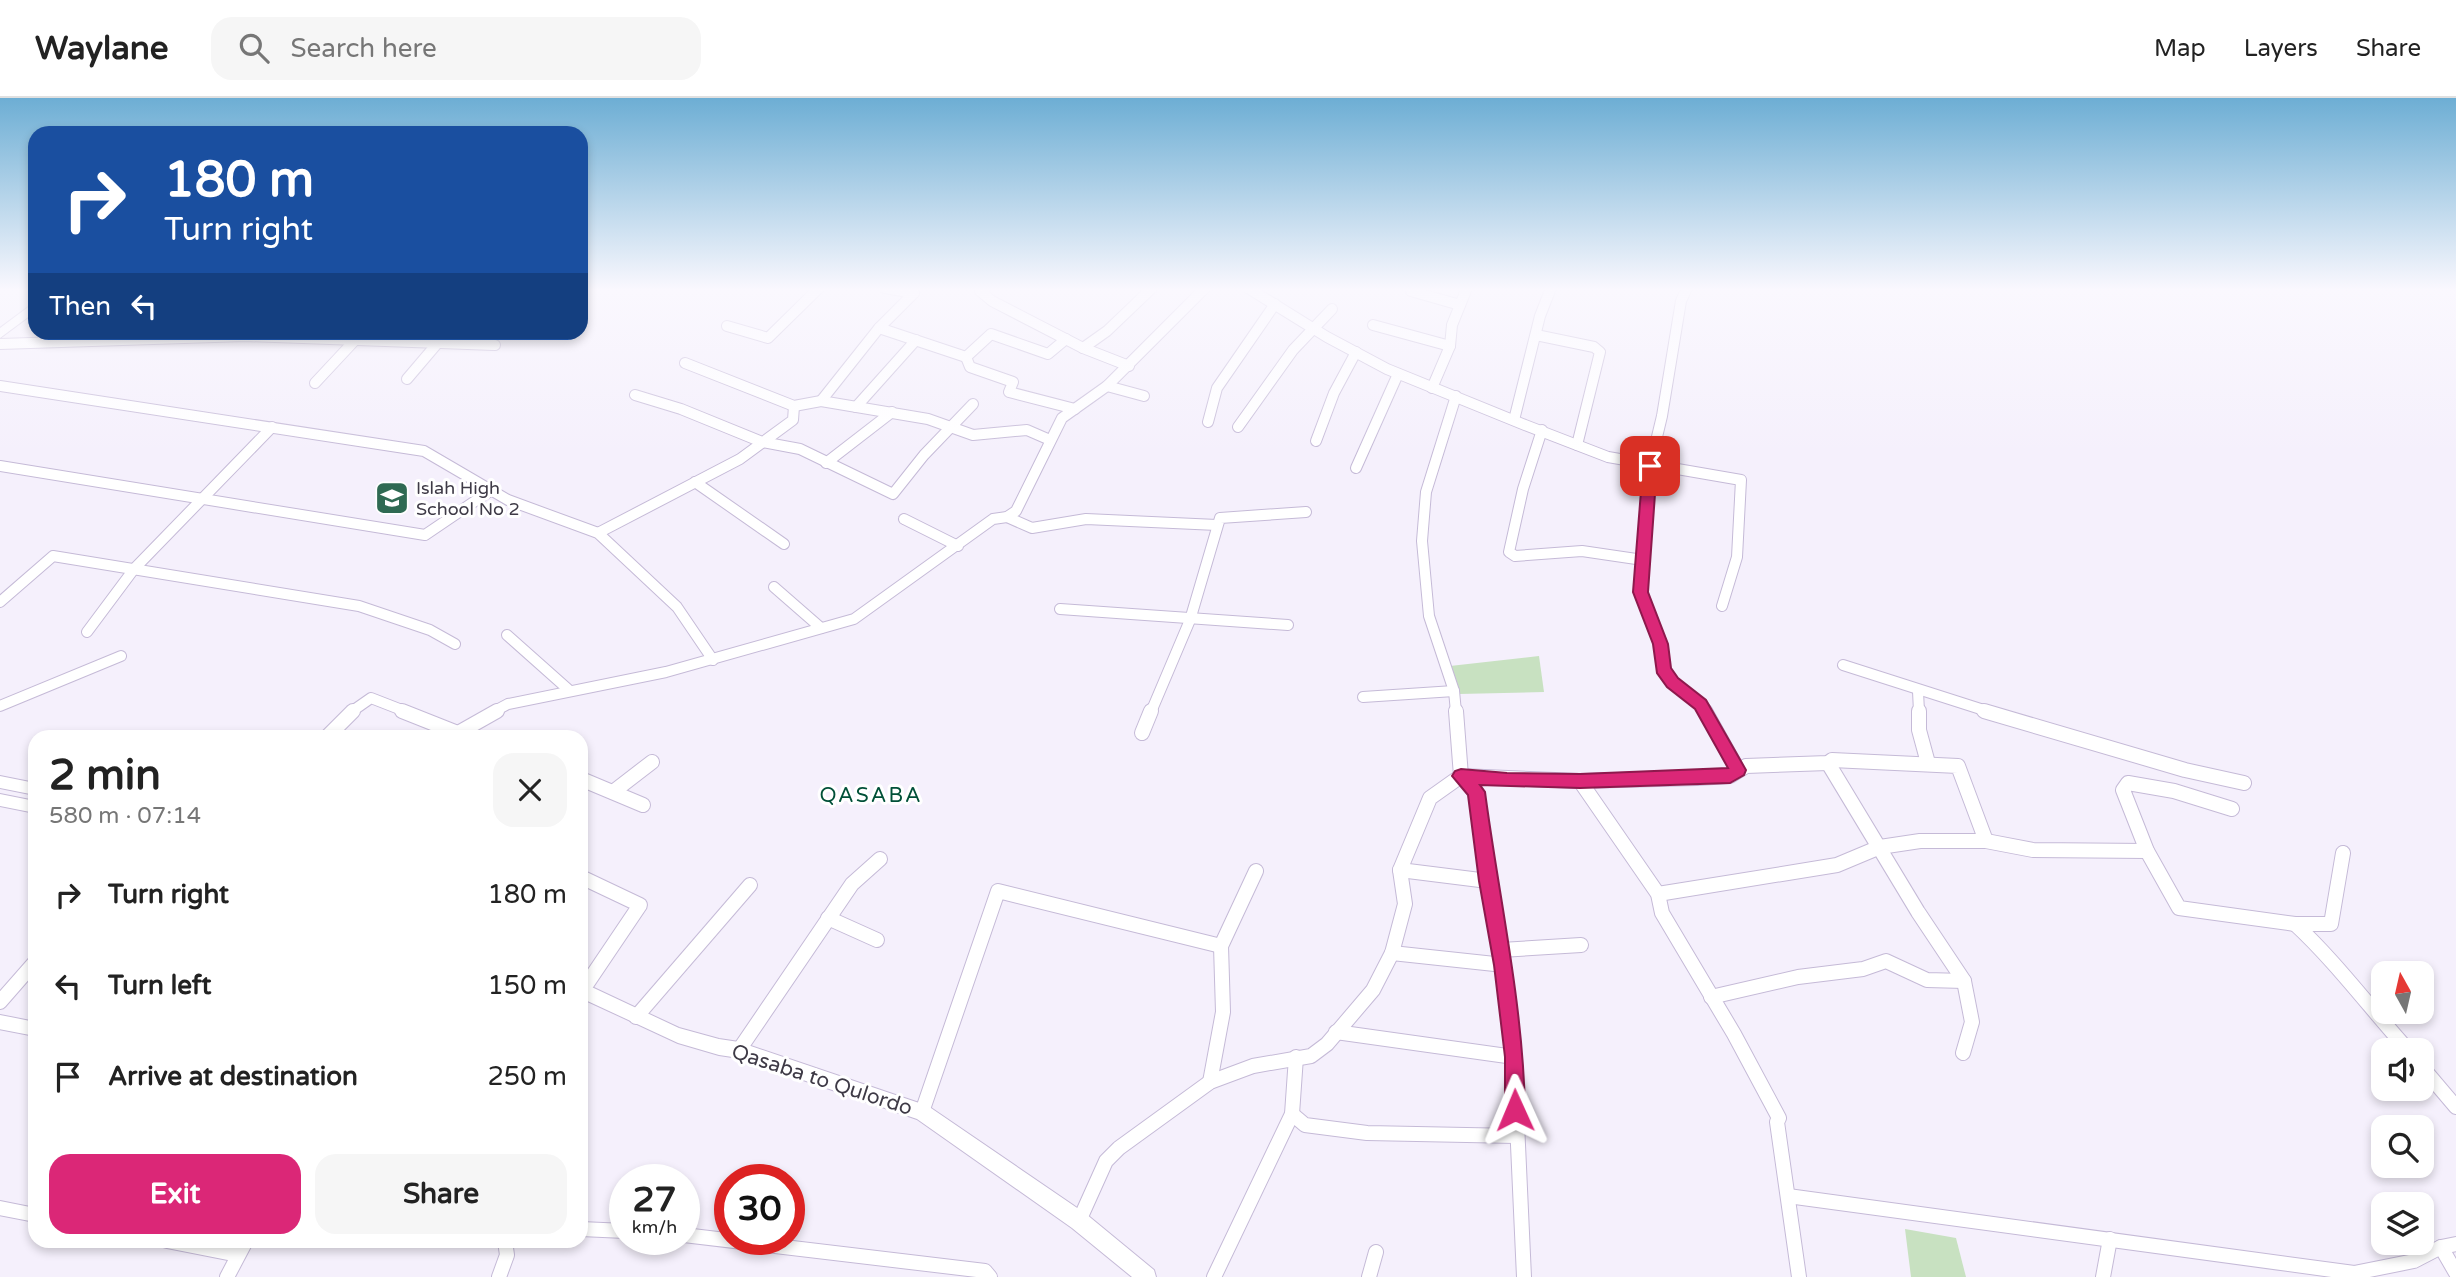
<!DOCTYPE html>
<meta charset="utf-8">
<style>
body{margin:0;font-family:"Varela Round",sans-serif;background:#f6f6f6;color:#222;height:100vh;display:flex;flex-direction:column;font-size:26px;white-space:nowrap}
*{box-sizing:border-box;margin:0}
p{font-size:23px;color:#767676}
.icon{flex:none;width:38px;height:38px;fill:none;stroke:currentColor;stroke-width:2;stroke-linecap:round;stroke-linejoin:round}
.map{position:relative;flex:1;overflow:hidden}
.panel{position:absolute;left:28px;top:632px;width:560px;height:518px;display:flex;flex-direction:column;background:#fff;border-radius:21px;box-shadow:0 4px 10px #0003}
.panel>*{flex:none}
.top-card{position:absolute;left:28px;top:28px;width:560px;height:214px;border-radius:21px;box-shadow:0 4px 10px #0003;background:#1a4fa0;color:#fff;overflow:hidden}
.needle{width:46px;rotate:352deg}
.fabs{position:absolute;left:2371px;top:863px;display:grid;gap:14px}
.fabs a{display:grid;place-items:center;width:63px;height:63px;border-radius:14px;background:#fff;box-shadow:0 4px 10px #0003;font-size:35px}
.speed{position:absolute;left:609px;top:1066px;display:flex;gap:14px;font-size:35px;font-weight:700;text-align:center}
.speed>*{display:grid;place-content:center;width:91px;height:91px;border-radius:50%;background:#fff;box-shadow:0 4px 10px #0003;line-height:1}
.speed small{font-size:18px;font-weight:400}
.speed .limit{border:10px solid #d22;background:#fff;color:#111}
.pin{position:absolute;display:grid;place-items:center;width:60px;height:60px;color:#fff;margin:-30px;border-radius:14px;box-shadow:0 4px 10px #0006}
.me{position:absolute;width:77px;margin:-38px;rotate:359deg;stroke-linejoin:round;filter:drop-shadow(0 0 5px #0008)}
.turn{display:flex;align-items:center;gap:24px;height:147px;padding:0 21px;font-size:32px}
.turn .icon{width:91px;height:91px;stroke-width:2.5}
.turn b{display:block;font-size:49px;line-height:60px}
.then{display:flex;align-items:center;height:66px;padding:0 21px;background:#0003;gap:14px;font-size:26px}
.round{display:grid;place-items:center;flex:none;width:74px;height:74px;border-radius:21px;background:#f6f6f6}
.summary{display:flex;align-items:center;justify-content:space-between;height:119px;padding:0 21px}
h1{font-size:42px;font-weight:700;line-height:52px}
.primary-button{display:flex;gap:14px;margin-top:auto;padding:14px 21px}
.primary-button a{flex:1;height:80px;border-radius:21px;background:#db2777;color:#fff;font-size:28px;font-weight:700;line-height:80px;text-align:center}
.primary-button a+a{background:#f6f6f6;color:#222}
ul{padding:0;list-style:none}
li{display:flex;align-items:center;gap:21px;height:91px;padding:0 21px}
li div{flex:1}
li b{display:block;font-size:26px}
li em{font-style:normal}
header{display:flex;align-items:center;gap:42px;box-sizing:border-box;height:98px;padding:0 35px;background:#fff;border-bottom:2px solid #e0e0e0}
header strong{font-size:33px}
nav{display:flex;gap:38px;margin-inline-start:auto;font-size:24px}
.search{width:490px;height:63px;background:#f6f6f6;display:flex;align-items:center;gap:18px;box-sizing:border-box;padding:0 24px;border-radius:21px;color:#767676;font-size:26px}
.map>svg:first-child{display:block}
</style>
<header>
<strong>Waylane</strong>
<div class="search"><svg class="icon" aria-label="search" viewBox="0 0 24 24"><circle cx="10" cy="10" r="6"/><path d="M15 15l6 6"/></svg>Search here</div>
<nav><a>Map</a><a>Layers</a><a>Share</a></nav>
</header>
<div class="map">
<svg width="2456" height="1179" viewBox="0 0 2456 1179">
<rect width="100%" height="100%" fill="#f5f0fc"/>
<g fill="#c8e1c1">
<path d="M1539,558L1544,594L1459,596L1450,568Z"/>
<path d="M1905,1131L1956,1140L1966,1179H1911Z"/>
</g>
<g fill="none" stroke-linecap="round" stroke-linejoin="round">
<g stroke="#c5bad7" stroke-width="12">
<g id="minor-far1">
<path d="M885,190L914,195"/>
<path d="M1248,190L1327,239L1387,271L1525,327L1608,359L1741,382L1737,459L1722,508"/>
<path d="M1687,190L1681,203L1662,318L1650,368L1640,494L1660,546L1663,571L1672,585L1701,606L1706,614"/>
<path d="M980,193L992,203L1083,250L1129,268"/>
<path d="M1411,193L1460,207"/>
<path d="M1373,227L1450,248"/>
<path d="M727,228L768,240L819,190"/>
<path d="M879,230L966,259"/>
<path d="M1536,237L1594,249L1600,254L1577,347"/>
<path d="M1066,241L1048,256L991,236L966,259L970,269L1013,284L1009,294L1075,311"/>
<path d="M0,246L245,238L495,247"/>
<path d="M1083,250L1107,233L1152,190"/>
<path d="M685,265L794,308L821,303L928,321L973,337L1027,332L1050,342"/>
<path d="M407,281L447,234"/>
<path d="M315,285L357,240"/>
<path d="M0,288L424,353L508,402L598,435L677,509L713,562"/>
<path d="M1107,288L1144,298"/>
<path d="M1432,290L1450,248L1452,227L1467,190"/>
<path d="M635,297L681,311L762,344L800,351L893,396L924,357L973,306"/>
<path d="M821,303L879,230L914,195"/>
<path d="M856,309L916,242"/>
<path d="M1514,322L1540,218L1551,190"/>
<path d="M1208,324L1217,290L1275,206"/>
<path d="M1238,329L1293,252L1332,211"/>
<path d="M1542,332L1523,391L1509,454L1515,458L1582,453L1643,462"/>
<path d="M1316,343L1334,295L1356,254"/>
<path d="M826,365L892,314"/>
<path d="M0,368L425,437L490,393"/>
<path d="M1356,370L1398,276"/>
<path d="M695,384L784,446"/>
<path d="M1007,419L1032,430L1086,421L1217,427"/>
<path d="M904,421L958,448"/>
<path d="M598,435L740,361L793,322L794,308"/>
<path d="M774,489L821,530"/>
<path d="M0,504L53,458L359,508L430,532L455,546"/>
<path d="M1060,511L1288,527"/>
<path d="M87,534L134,471L272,329"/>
<path d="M507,537L570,593"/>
<path d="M1843,567L1990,614"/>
<path d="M1918,593L1919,614"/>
<path d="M1363,599L1454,593"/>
<path d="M0,608L121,558"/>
<path d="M351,614L371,600L407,614"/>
<path d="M493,614L508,606L666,574L854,521L993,421L1007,419L1016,413L1062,320L1107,288L1205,190"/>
<path d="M1151,614L1190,522L1220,420L1306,414"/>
<path d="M1456,614L1454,593L1429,518L1422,443L1426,394L1456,298"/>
</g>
</g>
<g stroke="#c5bad7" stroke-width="16">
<g id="minor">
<path d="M402,613L455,634"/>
<path d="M1456,613L1461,678L1476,694L1488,783L1504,867L1514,959L1524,1179"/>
<path d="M1705,613L1738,672"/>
<path d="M1919,613V632L1928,665"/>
<path d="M1984,613L2185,672L2244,685"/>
<path d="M1142,635L1151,613"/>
<path d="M327,639L353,613"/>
<path d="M451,639L497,613"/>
<path d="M1828,665L1918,814L1964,883L1972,924L1963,955"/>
<path d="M581,681L643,707"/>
<path d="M1580,683L1658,796L1662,815L1734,936L1779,1020L1777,1024L1799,1179"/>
<path d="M613,694L652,664"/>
<path d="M2232,711L2174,693L2128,685L2123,692L2147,753L2179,810L2295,826H2331L2343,755"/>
<path d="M1400,772L1488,783"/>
<path d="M581,779L640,807L582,893"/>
<path d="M1658,796L1837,767L1880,749L1920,743H1986L2033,752L2147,753"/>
<path d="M828,820L877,842"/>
<path d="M2295,826C2336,864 2370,910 2408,952"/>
<path d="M1501,852L1581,847"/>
<path d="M1392,855L1504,867"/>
<path d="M1711,899L1798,879L1863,871L1886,863L1927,882L1964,883"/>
<path d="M0,904L35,864"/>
<path d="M636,919L750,787"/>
<path d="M0,924L35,931"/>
<path d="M1336,934L1514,959"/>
<path d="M739,952L852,786L880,761"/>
<path d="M2422,969L2456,1009"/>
<path d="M1210,984L1223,914L1221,848L1256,773"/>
<path d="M922,1014L998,793L1221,848"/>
<path d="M1292,1016L1305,1027L1367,1035L1516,1038"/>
<path d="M1788,1098L2354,1175L2414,1163L2441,1149L2456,1146"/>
<path d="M0,1110L35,1117"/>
<path d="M1079,1123L1106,1063L1119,1050L1210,984L1253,968L1311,958L1327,946L1373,892L1392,855L1405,806L1400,772L1430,700L1461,678L1580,683L1697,680L1730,678L1746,668L1828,665L1832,662L1958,668L1986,743"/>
<path d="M581,1131L625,1133"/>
<path d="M684,1137L985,1173L990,1179"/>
<path d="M167,1143L238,1157"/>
<path d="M2441,1149L2456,1175"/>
<path d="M227,1179L246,1143"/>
<path d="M499,1179L507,1157L505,1143"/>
<path d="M1214,1179L1292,1016L1296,959"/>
<path d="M1369,1179L1376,1154"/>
<path d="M2103,1179L2110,1141"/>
</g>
</g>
<g stroke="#c5bad7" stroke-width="2">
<g id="tertiary">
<path d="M0,678L35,685V697L0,690Z"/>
<path d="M0,696L35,703V715L0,708Z"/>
<path d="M581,884L679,930L719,941L739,944L928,1008L1086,1116L1154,1172L1156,1179H1132L1072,1130L917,1021L739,960L719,957L678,945L581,900Z"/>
</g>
</g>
<g stroke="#c5bad7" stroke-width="2">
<g id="secondary">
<path d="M26,190H35V194L28,193Z"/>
<path d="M35,204V214L0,240V230Z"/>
</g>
</g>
<use href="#minor-far1" stroke="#fff" stroke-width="10"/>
<use href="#minor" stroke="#fff" stroke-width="14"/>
<use href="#tertiary" fill="#fff" fill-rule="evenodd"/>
<use href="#secondary" fill="#fff" fill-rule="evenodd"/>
</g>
<linearGradient id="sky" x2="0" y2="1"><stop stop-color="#6daed4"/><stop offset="0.54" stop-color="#faf8fe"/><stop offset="1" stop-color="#faf8fe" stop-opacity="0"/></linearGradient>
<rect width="2456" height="355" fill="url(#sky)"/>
<path fill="#db2777" stroke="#8e194d" stroke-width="2" d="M1650,363L1657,368L1648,494L1668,546L1671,570L1678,580L1706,602L1746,672L1744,677L1730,685L1580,690L1480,687L1485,694C1499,800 1523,905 1525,1012L1522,1019L1515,1022L1508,1019L1505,1012V959L1494,867L1479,783L1468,697L1452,678L1455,673L1461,671L1507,675L1580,676L1728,670L1695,611L1667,589L1657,575L1653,546L1633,494L1643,368Z"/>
<defs>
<g id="school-square" transform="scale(1.75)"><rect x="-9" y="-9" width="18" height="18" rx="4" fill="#2f6a53" stroke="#fff"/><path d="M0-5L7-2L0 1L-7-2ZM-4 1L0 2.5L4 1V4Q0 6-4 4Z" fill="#fff"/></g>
</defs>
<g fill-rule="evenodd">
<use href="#school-square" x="392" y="400"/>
</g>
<g text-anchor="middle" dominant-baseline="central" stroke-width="6" stroke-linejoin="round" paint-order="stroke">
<g font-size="18" fill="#3e3a46" stroke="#fff" text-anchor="start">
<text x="416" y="390">Islah High<tspan x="416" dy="21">School No 2</tspan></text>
</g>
<g font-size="21" letter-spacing="2" fill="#005038" stroke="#fff">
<text x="871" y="697">QASABA</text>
</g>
<g font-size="21" fill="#3e3a46" stroke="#fff">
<text transform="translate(822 982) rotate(18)">Qasaba to Qulordo</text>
</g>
</g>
</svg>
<div class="fabs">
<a><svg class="needle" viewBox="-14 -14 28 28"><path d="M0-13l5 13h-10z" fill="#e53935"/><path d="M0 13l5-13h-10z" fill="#767676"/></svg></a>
<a><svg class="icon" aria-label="sound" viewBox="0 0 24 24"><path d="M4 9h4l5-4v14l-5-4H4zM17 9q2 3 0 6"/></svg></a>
<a><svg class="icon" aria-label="search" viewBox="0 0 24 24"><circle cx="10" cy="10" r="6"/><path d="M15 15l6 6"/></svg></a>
<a><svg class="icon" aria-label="layers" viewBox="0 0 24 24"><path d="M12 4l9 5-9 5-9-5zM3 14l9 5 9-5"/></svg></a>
</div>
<div class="speed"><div>27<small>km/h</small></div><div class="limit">30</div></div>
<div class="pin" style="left:1650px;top:368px;background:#d93025"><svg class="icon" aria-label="arrive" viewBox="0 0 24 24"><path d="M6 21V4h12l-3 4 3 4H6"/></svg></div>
<svg class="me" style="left:1515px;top:1012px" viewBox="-20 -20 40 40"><path d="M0-17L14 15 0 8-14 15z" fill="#db2777" stroke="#fff" stroke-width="4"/></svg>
<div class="top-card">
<div class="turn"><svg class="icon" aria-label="right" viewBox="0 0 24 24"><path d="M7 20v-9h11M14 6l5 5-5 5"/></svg><div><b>180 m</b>Turn right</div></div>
<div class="then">Then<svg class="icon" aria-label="left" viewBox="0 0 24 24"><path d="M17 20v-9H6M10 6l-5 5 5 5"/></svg></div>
</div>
<section class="panel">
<div class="summary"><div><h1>2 min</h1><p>580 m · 07:14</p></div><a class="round"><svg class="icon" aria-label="close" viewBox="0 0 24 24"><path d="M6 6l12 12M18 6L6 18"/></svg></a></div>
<ul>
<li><svg class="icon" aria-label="right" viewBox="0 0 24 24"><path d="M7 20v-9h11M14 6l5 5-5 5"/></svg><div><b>Turn right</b></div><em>180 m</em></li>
<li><svg class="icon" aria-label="left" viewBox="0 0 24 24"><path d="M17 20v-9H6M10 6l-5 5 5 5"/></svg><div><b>Turn left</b></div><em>150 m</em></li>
<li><svg class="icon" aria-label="arrive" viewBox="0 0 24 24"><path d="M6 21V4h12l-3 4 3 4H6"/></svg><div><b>Arrive at destination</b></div><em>250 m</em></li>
</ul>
<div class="primary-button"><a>Exit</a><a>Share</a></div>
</section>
</div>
